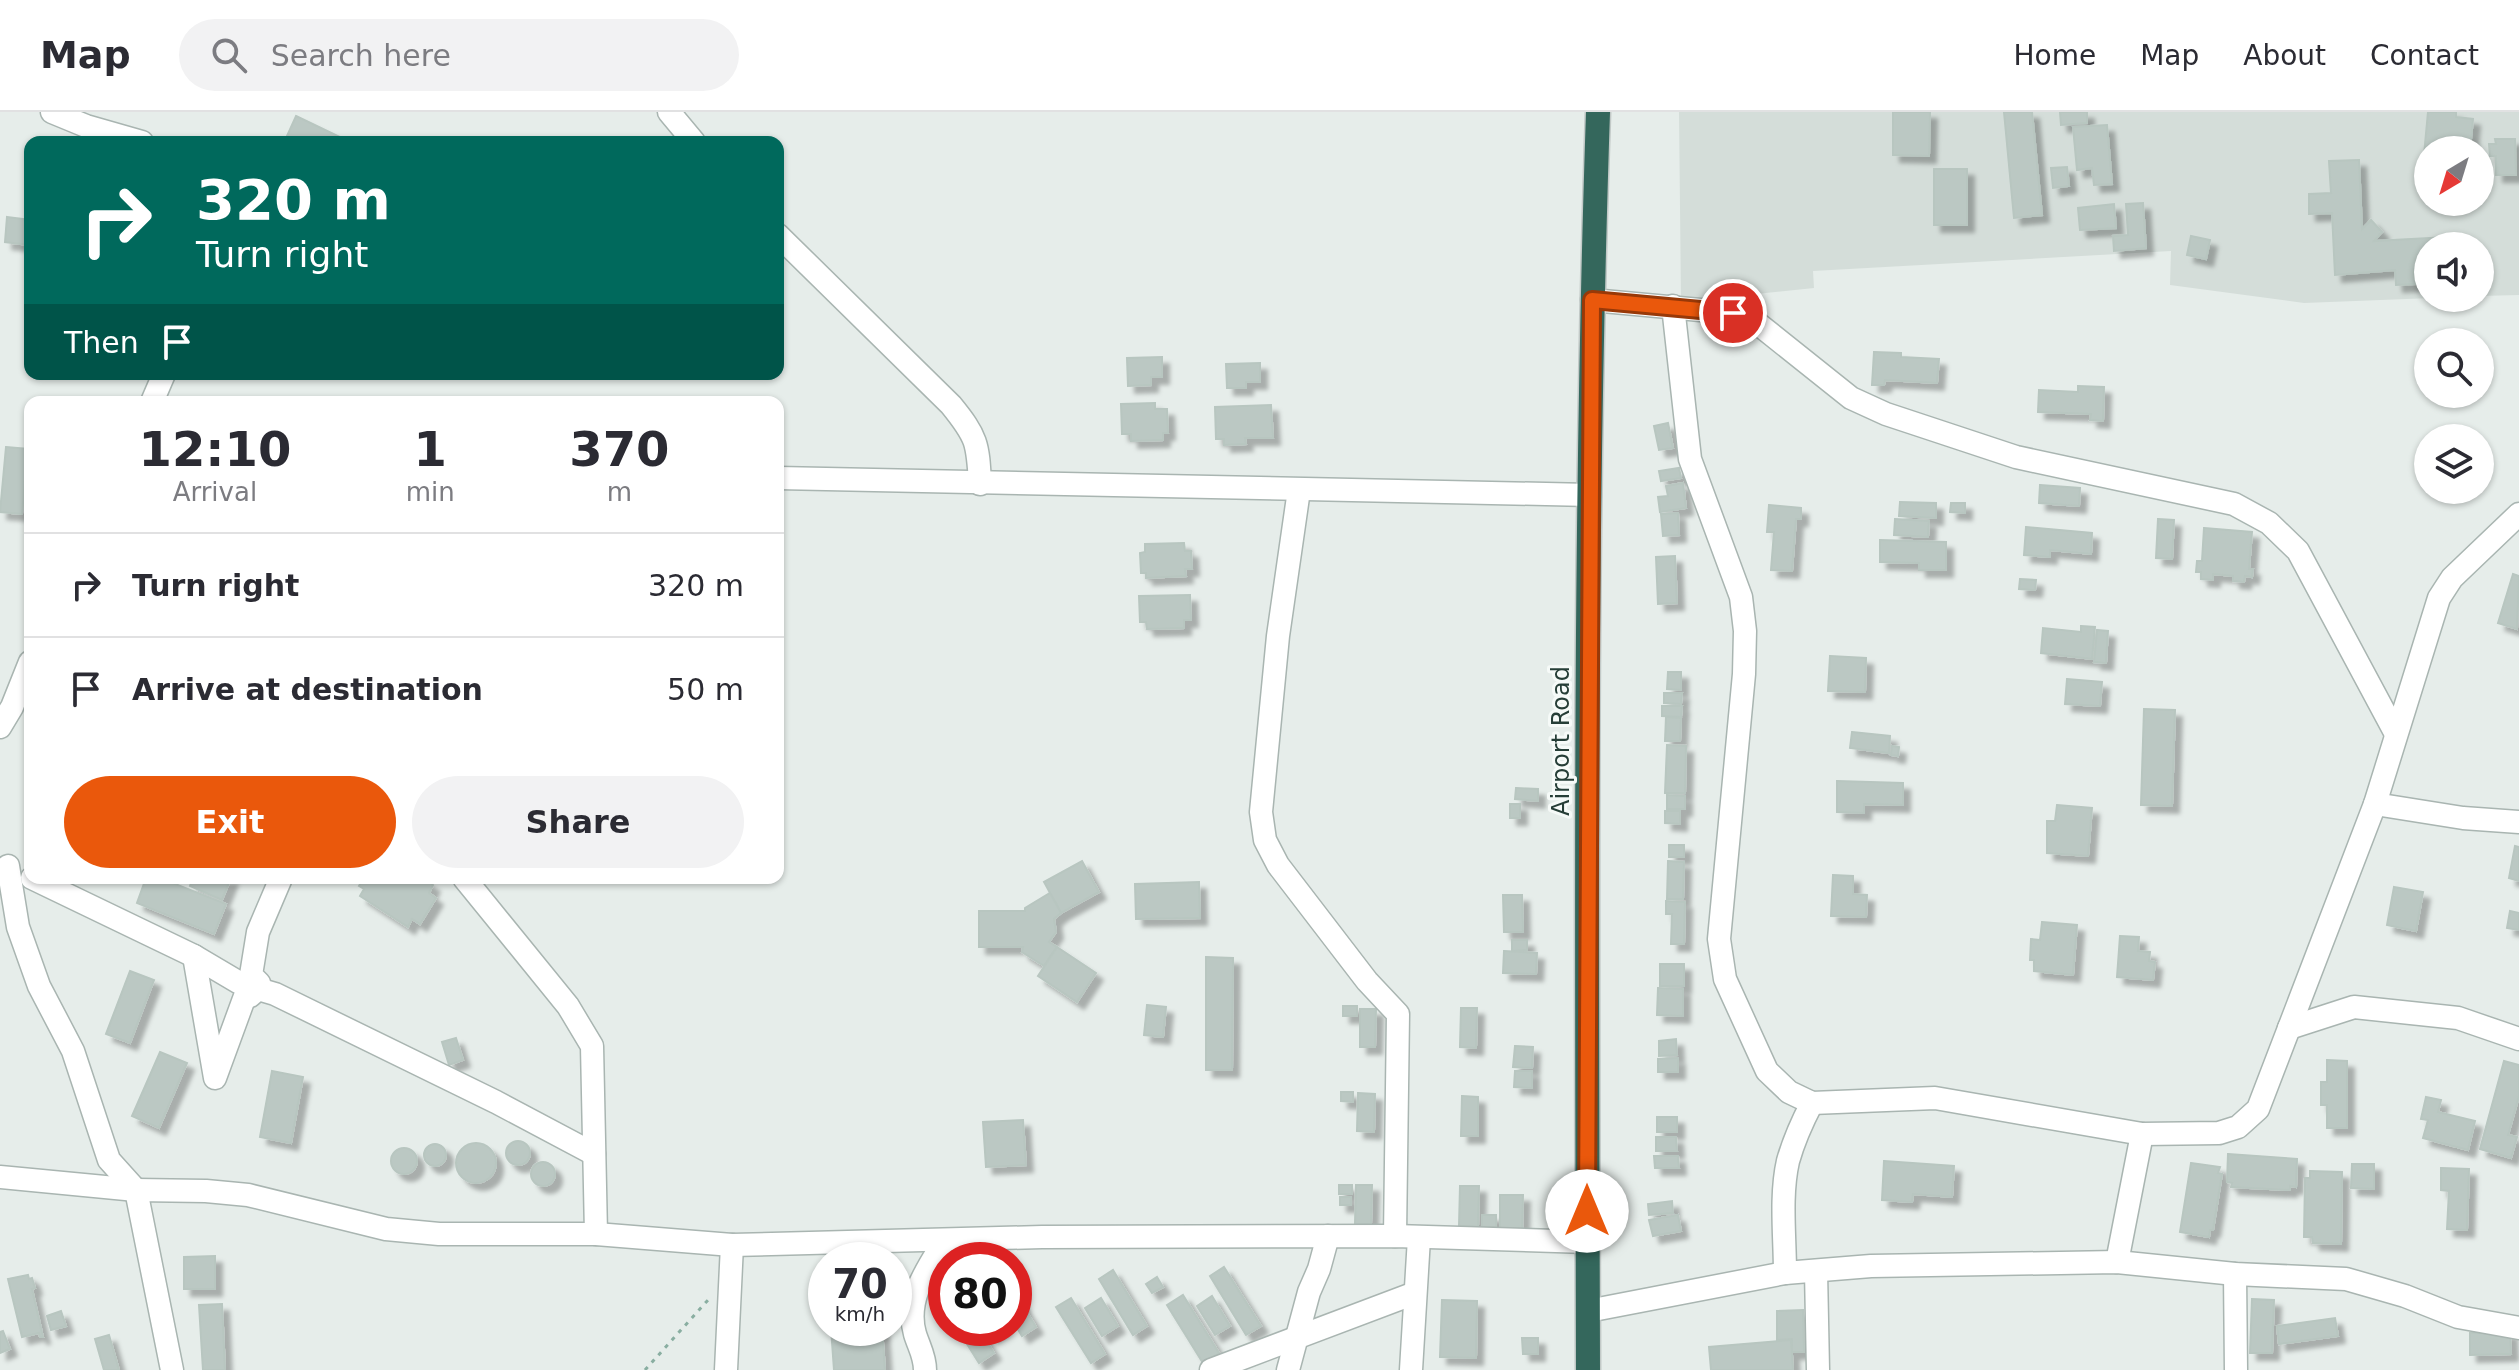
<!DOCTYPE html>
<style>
body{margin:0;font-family:"DejaVu Sans",sans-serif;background:#f2f2f3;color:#2b2b33;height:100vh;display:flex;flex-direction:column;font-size:30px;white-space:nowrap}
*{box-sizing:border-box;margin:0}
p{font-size:26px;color:#7c7c81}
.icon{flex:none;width:44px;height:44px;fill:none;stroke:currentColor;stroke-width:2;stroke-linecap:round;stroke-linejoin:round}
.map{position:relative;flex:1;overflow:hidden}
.panel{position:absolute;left:24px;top:284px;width:760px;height:488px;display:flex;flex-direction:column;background:#fff;border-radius:16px;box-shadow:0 2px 6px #0004}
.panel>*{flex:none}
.guide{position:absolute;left:24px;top:24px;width:760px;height:244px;border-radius:16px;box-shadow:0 2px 6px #0004;background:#00695c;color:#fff;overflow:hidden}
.needle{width:52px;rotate:218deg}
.tools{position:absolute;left:2414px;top:24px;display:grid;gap:16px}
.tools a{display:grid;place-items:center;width:80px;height:80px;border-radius:50%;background:#fff;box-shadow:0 2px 6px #0004;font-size:40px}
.speed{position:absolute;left:808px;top:1130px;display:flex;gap:16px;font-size:40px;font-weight:700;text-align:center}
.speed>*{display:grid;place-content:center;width:104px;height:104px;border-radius:50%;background:#fff;box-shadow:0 2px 6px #0004;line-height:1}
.speed small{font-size:20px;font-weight:400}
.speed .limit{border:12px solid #d22;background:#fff;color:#111}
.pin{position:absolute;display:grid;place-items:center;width:68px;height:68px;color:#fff;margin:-34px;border:4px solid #fff;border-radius:50%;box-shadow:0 2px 8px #0007}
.me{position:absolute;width:88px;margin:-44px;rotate:0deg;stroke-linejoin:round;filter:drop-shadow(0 0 6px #0008)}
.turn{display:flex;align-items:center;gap:28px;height:168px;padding:0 40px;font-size:36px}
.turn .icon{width:104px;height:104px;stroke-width:2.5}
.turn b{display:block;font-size:56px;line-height:68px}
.then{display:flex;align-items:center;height:76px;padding:0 40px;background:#0003;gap:16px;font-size:30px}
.eta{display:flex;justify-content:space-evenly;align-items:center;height:136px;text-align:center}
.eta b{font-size:48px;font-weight:700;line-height:56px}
.action{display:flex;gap:16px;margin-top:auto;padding:16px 40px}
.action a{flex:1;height:92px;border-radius:48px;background:#ea580c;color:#fff;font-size:32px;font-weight:700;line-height:92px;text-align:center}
.action a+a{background:#f2f2f3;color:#2b2b33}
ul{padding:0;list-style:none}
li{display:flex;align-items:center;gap:24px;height:104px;padding:0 40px;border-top:2px solid #e1e1e2}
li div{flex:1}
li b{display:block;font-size:30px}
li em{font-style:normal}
header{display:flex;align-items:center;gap:48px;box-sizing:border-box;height:112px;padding:0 40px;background:#fff;border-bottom:2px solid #e1e1e2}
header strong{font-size:38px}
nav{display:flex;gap:44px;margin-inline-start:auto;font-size:28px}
.search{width:560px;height:72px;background:#f2f2f3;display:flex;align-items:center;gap:20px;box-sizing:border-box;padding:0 28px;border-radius:44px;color:#7c7c81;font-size:30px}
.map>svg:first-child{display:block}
</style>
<header>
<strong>Map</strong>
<div class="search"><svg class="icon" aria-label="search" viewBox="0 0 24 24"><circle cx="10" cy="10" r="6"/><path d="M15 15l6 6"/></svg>Search here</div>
<nav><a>Home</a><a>Map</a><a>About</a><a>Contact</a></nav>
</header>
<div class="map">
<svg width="2519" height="1258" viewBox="0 0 2519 1258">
<defs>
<filter id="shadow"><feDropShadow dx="7" dy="7" stdDeviation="2" flood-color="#0004"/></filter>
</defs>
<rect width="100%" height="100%" fill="#e6edea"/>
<path fill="#d4ddd9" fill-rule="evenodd" d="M1679,0H2519V183L2480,184V134H2428V186H2432L2304,191L2170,173L2171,139L1813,159L1814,176L1681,190ZM2428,38H2480V90H2428Z"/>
<g fill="#bbc8c3" stroke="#b8c6c0" stroke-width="2" filter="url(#shadow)">
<path d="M1893,0H1930L1929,44L1893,43Z"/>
<path d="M2004,0H2032L2042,103L2014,106Z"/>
<path d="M2060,0H2087V11L2061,13Z"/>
<path d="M2428,0H2456V5L2473,7L2470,38H2428V43H2424Z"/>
<path d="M296,4L346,28L345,30H301L287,24Z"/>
<path d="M2107,13L2112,72L2094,73L2092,56L2077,58L2073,15Z"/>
<path d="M2495,27H2515L2516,63H2496V44H2490L2489,32H2496Z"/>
<path d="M2359,48L2362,117L2371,108L2382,120L2374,129L2447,125V134H2428V157H2414L2415,172L2396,173L2395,158L2335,163L2332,101L2309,102V82L2331,81L2329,49Z"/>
<path d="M2067,55L2069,74L2053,76L2051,56Z"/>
<rect x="1934" y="57" width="33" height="56"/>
<path d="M2143,91L2146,136L2114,139L2113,124L2128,123L2126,92Z"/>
<path d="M2114,92L2116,116L2080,118L2078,96Z"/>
<path d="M7,105L30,108V133L5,130Z"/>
<path d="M2191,124L2210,128L2206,147L2187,143Z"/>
<path d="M1874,240L1901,241V245L1939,247L1937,271L1885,268L1884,273H1872Z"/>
<path d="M1162,245V265H1151V273L1128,274L1127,246Z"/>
<path d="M1260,251V270H1246V276H1227L1226,252Z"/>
<path d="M2078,274L2104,275L2103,309L2090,308L2091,302L2038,300L2039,278L2078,280Z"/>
<path d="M1155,291V297H1167L1168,321H1163V328L1131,329V322H1122L1121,292Z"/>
<path d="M1271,293L1273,326H1245L1246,332L1224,333V327H1216L1215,295Z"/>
<path d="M1668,311L1673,336L1659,338L1654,314Z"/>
<path d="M6,335L28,337L22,402L0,400Z"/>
<path d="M1679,356L1681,366L1661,369L1659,359Z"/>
<path d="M1683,371L1686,396L1660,400L1658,385L1668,384L1666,374Z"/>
<path d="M2040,373L2080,376L2079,394L2039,391Z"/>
<path d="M1900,390L1936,391V406L1899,404Z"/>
<path d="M1951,391H1965V401L1950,400Z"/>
<path d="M1769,393L1801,396V407H1796L1792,459L1771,458L1774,420H1767Z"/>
<path d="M1678,401L1679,423L1663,424L1661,402Z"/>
<path d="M1895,407L1929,409L1928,425L1894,423Z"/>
<path d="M2158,407L2174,408L2172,447L2156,446Z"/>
<path d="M2026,415L2092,421L2091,442L2050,438V445L2024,443Z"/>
<path d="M2204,416L2252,420L2249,457H2253L2252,465L2245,464L2244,470L2233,469V464L2213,462V468L2201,467V460H2196L2197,449H2202Z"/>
<path d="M1880,428L1946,430V458H1919V451L1880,450Z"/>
<path d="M1184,431L1185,439H1191L1192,457H1185L1186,464L1146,466V461H1141L1140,441L1145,440V432Z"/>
<path d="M1675,444L1677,491L1658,492L1656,445Z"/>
<path d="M2513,462L2519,464L2517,517L2498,511Z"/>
<path d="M2020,467L2036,468L2035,478L2019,477Z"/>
<path d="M1190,483L1191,508H1184V516L1147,517L1146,510H1140L1139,484Z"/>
<path d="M2081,514L2095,515L2092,547L2041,541L2043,516L2081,520Z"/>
<path d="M2097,518L2108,519L2106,551L2094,550Z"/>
<path d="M1830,544L1866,546L1865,580L1828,579Z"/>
<path d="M1668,560H1681V578L1667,577Z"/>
<path d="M2067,567L2102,570L2100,594L2065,592Z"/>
<path d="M1664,581H1682L1681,592L1664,591Z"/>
<path d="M1662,594H1682L1681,605L1662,604Z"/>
<path d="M2144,597L2175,598L2172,694L2141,693Z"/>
<path d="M1666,605L1681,606L1680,629H1665Z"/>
<path d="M1852,620L1890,624L1889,641L1850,636Z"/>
<path d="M1667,633L1686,634L1685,681H1665Z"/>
<path d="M1892,634L1899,635L1898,644L1891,643Z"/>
<path d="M1837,669L1903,671V693L1864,692V701L1837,700Z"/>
<path d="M1516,676L1538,677V689L1515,687Z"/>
<path d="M1667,683L1685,684V697H1667Z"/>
<rect x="1510" y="692" width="10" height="14"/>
<path d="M2057,693L2092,696L2088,744L2047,741V709H2055Z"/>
<path d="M1665,699H1680V712L1665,711Z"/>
<rect x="1669" y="733" width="15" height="12"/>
<path d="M2515,734L2519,735V769L2509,766Z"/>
<path d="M1082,749L1099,780L1061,801L1044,770Z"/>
<path d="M1668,749L1684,750L1683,787H1667Z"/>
<path d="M1833,763L1853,764V782L1867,783L1866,805L1831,804Z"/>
<path d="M146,766H160L226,792L214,822L137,791Z"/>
<path d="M193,766H231L222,788L190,774Z"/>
<path d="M364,766H422L433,773L429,781L436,786L420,812L412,807L408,815L360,784L364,777L359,774Z"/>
<path d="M1199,770L1200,806L1136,807L1135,772Z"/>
<path d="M2394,775L2423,780L2416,819L2387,813Z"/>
<path d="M1050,781L1061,801L1054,807L1056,820L1049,830L1057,835L1044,854L1022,840L1023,835H979V799H1025V796Z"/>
<path d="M1503,783H1522L1523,820H1504Z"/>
<path d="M1666,789L1685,790L1684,832H1671L1672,802H1666Z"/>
<path d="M2510,799L2519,801V818L2507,816Z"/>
<path d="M2042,810L2077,813L2073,863L2034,859V848H2030L2031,827L2040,828Z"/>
<path d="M2120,824L2139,825L2138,839L2150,840L2149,849L2155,850L2153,868L2117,865Z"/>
<path d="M1512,828H1527V838L1512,839Z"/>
<path d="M1057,835L1096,861L1077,890L1038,864Z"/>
<path d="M1504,839L1537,841L1536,862L1503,861Z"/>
<path d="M1206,845L1233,846L1232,958H1206Z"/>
<rect x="1660" y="852" width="24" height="22"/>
<path d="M130,859L154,868L130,931L106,922Z"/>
<path d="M1658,876L1683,877V904L1657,903Z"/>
<path d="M1147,893L1166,895L1163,925L1144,923Z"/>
<rect x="1343" y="894" width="14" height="10"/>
<path d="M1461,896H1477L1476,936L1460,935Z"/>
<path d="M1360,897H1376L1375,935H1360Z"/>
<path d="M456,926L463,948L449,953L442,930Z"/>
<path d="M1676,927L1677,943L1659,944V929Z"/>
<path d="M1515,934L1533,935L1532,956L1513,955Z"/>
<path d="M160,940L187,951L159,1016L132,1004Z"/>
<path d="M1678,946V960H1658V947Z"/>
<path d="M2327,948L2347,949V1016H2327V993H2321V970H2327Z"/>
<path d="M2504,949L2519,953V984L2508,1023L2517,1025L2511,1046L2480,1037Z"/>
<path d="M272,959L303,965L291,1031L260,1025Z"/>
<path d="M1515,959H1532V976L1514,975Z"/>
<path d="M1341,980H1353V990L1341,989Z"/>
<path d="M1358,981L1375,982L1374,1020L1357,1019Z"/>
<path d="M1462,984L1478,985V1024H1461Z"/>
<path d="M2426,985L2441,988L2438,1000L2475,1009L2468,1038L2423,1026L2428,1008L2421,1007Z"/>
<rect x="1657" y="1005" width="20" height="15"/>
<path d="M1023,1008L1026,1053L986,1055L983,1010Z"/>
<path d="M1656,1025H1676L1677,1039H1656Z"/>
<circle cx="518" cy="1041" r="12"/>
<circle cx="476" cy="1051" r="20"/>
<circle cx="435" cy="1043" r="11"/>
<circle cx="404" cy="1049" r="13"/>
<path d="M2228,1042L2297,1047L2296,1075L2290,1074V1078L2231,1075L2232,1071L2227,1070Z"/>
<path d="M1654,1044H1678L1679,1056H1655Z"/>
<path d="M1884,1049L1954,1054L1952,1085L1913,1082L1912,1090L1882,1088Z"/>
<circle cx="543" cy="1062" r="12"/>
<path d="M2191,1051L2220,1055L2218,1061L2222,1062L2213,1118H2210L2209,1125L2180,1120Z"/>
<path d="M2352,1052H2374V1077L2351,1076Z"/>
<path d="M2441,1056L2469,1057L2467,1118L2447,1117L2449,1079L2441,1078Z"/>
<path d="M2310,1059L2342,1060L2341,1132L2313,1131L2312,1125H2304L2305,1066H2310Z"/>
<rect x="1339" y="1073" width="13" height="9"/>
<path d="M1356,1073H1372L1371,1112H1355Z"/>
<path d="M1460,1074H1479L1478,1115L1459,1114Z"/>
<path d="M1500,1083H1523L1522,1122L1500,1121Z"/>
<rect x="1340" y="1085" width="11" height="8"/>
<path d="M1672,1089L1673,1101L1649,1103L1648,1092Z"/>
<rect x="1482" y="1103" width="14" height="12"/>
<path d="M1678,1103L1681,1119L1653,1124L1649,1108Z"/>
<path d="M215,1144V1177H184V1145Z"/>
<path d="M1224,1155L1261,1214L1246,1223L1210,1164Z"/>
<path d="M1113,1158L1147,1214L1133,1223L1099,1167Z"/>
<path d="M28,1163L29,1167L32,1166L35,1176L32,1177L43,1225H40L39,1221L22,1225L8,1167Z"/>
<path d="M1157,1165L1163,1175L1152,1181L1146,1172Z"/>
<path d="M1014,1179L1036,1215L1022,1224L1014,1211Z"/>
<path d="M1183,1183L1219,1241L1203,1251L1167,1193Z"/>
<path d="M1212,1184L1230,1214L1215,1223L1197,1194Z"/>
<path d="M1071,1186L1105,1242L1091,1251L1056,1195Z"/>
<path d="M1101,1186L1118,1214L1102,1224L1085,1196Z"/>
<path d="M2252,1187L2274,1188L2272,1241H2250Z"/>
<path d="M1442,1188L1477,1189L1476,1246L1440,1245Z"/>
<path d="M222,1192L225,1258H203L199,1193Z"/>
<path d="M1803,1198L1804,1240H1792V1227L1777,1228V1199Z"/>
<path d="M61,1199L66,1214L51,1218L47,1204Z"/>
<path d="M2335,1206L2338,1224L2279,1232L2277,1214Z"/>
<path d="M831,1216H882L885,1258H834Z"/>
<path d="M957,1216H978L994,1241L979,1251Z"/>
<path d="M986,1216H1004L991,1224Z"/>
<path d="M3,1219L10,1237L0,1241V1220Z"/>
<path d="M2510,1220L2511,1242L2470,1243V1221Z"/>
<path d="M109,1223L119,1258H104L95,1227Z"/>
<path d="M1522,1226H1538V1242H1523Z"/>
<path d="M1791,1228L1793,1258H1711L1709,1235Z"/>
</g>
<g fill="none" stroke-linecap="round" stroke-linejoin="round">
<g stroke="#a9b5b1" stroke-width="25">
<g id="street">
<path d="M52,0L86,14L142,30"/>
<path d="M669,0L694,30"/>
<path d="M778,123L951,293C977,325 978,331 980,372"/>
<path d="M1592,188L1733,201L1757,211L1851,286L1886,302L2016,345L2234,392L2269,411L2298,439L2396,622"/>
<path d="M1673,194L1690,347L1741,485L1745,519L1744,562L1719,827L1725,867L1767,959L1789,980L1812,991L1935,986L2142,1022L2219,1021L2238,1015L2258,997L2375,692L2439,486L2452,466L2519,402"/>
<path d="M152,290L164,262"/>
<path d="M778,366L1590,383"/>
<path d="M1299,378L1278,524L1261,700L1265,728L1278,753L1367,869L1398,902L1395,1124"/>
<path d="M0,615L12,595L30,550"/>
<path d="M2375,692L2463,706L2519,710"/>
<path d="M8,754L18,815L39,874L73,939L109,1048L136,1078"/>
<path d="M32,766L194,844L238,870"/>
<path d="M464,766L568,894L592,934L596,1122"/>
<path d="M194,844L215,966L245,884"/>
<path d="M258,877L275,882L496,990L594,1042"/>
<path d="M250,884L258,877L259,871L251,863L258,820L281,766"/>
<path d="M2289,916L2354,895L2458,906L2519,927"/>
<path d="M0,1065L136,1078"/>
<path d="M2117,1150L2142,1022"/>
<path d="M1816,1159L1818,1258"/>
<path d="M1785,1161C1785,1125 1780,1084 1788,1049C1794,1028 1802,1010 1812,991"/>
<path d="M2235,1162L2236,1258"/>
<path d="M1588,1199L1785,1161L1871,1154L2117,1150L2235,1162L2346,1167L2405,1184L2458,1205L2519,1216"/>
<path d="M172,1258L136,1078L206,1079L248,1083L386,1117L439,1122H596L732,1133L1042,1125L1395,1124L1587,1130"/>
<path d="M726,1258L732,1133"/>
<path d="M925,1258C925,1244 919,1235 915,1222C905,1187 927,1157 945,1128"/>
<path d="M1211,1258L1415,1181"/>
<path d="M1288,1258L1309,1180L1319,1157L1328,1124"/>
<path d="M1411,1258L1419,1126"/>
</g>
</g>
<g stroke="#c2c9c7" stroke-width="27">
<path id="highway" d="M1588,1258C1587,839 1584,419 1598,0"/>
</g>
<path stroke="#89aea1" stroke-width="3" stroke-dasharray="4 6" stroke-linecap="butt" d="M645,1258L708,1188"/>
<use href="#street" stroke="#fff" stroke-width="22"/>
<use href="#highway" stroke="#34675c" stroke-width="24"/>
</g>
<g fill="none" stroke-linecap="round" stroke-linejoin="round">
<g stroke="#983908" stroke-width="20">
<path id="route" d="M1587,1099L1592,188L1733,201"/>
</g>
<use href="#route" stroke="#ea580c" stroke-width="14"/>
</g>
<g text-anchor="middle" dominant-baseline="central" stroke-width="6" stroke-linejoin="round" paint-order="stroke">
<g font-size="24" fill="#263e37" stroke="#f6faf8">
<text transform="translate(1561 629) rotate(-90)">Airport Road</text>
</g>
</g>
</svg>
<div class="tools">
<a><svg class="needle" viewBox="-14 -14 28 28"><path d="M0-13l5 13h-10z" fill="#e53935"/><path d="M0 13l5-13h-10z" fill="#7c7c81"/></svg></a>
<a><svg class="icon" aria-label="sound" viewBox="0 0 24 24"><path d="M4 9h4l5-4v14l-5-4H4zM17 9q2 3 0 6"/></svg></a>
<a><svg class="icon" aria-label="search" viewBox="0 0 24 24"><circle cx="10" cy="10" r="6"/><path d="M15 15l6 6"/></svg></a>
<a><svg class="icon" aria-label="layers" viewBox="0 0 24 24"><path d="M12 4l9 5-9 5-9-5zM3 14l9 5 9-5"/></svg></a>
</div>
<div class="speed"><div>70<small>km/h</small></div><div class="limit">80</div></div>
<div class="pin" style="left:1733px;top:201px;background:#d93025"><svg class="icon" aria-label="arrive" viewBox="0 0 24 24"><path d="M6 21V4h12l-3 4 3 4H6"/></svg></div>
<svg class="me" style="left:1587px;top:1099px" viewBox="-20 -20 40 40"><circle r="19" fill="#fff"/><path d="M0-13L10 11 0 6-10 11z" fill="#ea580c"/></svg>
<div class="guide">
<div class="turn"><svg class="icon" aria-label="right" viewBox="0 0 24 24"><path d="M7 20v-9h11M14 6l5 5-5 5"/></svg><div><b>320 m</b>Turn right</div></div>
<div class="then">Then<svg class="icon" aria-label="arrive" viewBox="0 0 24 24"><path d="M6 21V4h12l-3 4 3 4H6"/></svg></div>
</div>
<section class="panel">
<div class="eta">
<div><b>12:10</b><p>Arrival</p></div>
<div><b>1</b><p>min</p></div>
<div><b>370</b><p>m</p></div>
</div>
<ul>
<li><svg class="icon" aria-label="right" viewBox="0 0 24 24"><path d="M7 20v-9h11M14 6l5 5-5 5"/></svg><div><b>Turn right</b></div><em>320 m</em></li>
<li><svg class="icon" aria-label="arrive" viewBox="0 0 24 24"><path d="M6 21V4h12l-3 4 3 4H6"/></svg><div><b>Arrive at destination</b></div><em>50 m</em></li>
</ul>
<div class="action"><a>Exit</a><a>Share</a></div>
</section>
</div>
